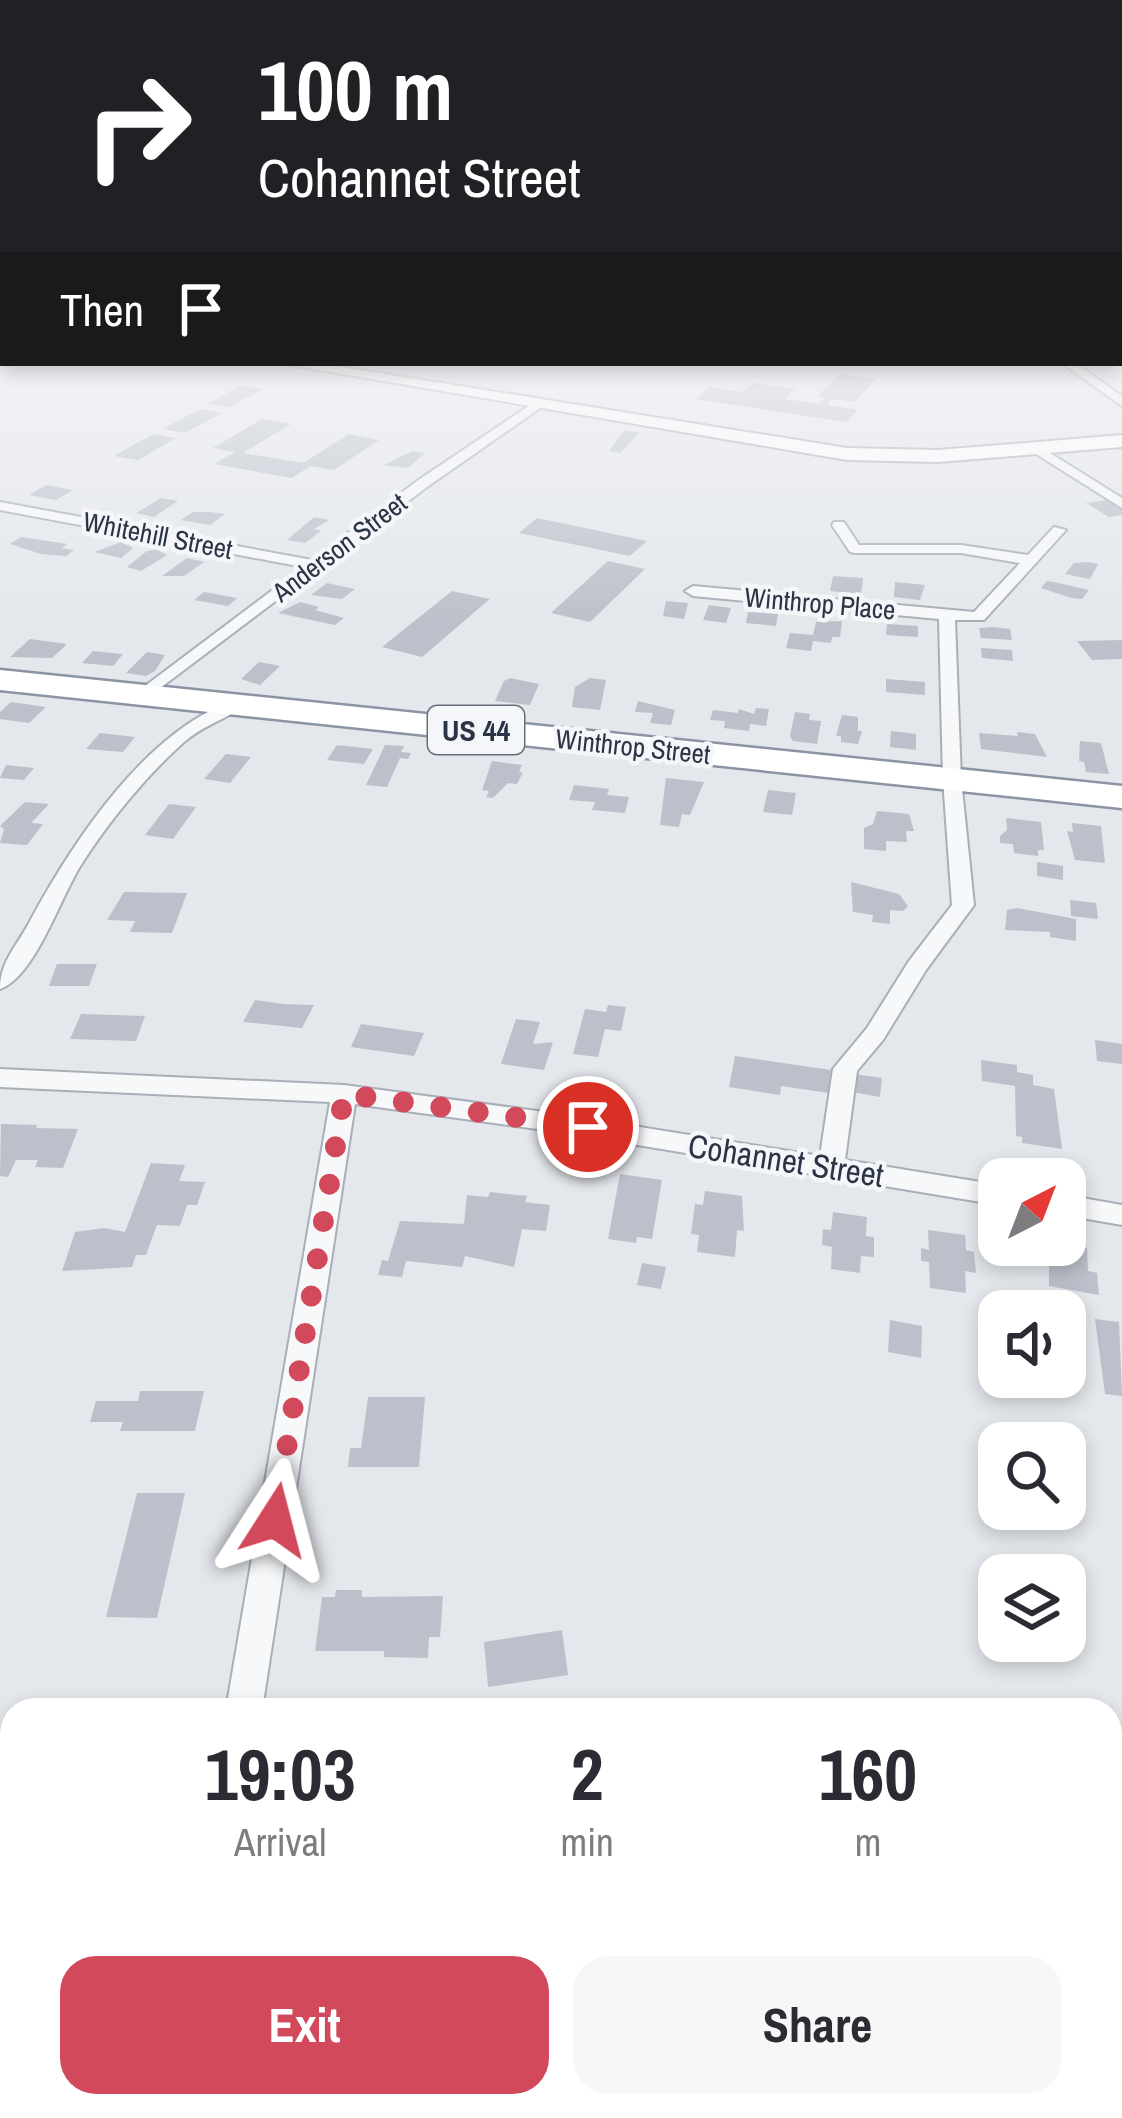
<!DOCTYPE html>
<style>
body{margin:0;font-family:"Archivo Narrow",sans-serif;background:#f7f7f7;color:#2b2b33;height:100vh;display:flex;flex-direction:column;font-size:45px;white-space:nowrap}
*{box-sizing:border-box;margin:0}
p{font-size:39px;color:#7c7c81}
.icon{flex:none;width:66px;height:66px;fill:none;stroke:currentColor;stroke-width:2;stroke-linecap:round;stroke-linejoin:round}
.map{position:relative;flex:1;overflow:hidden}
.side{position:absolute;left:0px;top:1698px;width:1122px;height:420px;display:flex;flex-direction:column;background:#fff;border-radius:36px 36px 0 0;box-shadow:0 6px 18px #0003}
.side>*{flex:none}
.hud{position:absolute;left:0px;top:0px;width:1122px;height:366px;box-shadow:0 6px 18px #0003;background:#202124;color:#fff;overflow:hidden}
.needle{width:78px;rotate:42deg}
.buttons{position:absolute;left:978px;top:1158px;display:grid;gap:24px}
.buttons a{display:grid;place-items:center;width:108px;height:108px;border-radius:24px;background:#fff;box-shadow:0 6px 18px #0003;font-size:60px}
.pin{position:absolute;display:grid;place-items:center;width:102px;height:102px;color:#fff;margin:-51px;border:6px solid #fff;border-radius:50%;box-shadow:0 3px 12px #0007}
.me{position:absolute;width:132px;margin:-66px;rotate:9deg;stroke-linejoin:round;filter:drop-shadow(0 0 9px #0008)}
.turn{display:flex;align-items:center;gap:42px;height:252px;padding:0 60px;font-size:54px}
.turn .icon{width:156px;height:156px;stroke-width:2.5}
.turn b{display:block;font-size:84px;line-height:102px}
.then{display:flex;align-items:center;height:114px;padding:0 60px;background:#0003;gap:24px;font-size:45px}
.eta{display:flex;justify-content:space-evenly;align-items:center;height:204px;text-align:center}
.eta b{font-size:72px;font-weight:800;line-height:84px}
.primary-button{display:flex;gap:24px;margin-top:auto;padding:24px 60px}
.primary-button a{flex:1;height:138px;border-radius:36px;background:#d1495b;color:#fff;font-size:48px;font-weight:800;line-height:138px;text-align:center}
.primary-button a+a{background:#f7f7f7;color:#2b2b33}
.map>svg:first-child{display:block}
</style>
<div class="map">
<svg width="1122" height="2118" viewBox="0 0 1122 2118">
<rect width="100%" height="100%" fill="#e4e7ec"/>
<g fill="#bbc0ca">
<path d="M840,374L876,379L854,402L832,399L827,405L858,410L846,422L695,399L709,387L743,392L753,383L795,389L785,399L819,404L825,398L817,397Z"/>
<path d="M241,385L263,389L230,407L208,404Z"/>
<path d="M200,409L222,413L185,433L163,429Z"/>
<path d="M262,419L291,424L243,453L303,463L349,434L379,440L334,470L310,466L292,478L214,464L235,452L213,448Z"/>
<path d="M624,430L639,433L620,453L609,451Z"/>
<path d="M153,434L176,438L138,460L114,456Z"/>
<path d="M412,451L425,453L408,468L384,465Z"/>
<path d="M46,485L73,490L56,500L29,495Z"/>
<path d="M161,498L178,501L154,517L136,513Z"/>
<path d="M1106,500L1122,510V515L1109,517L1086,503Z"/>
<path d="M193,512H210L225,514L210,525L181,520Z"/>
<path d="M314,517L329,520L314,529L321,531L305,543L287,540Z"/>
<path d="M537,518L647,541L630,556L519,533Z"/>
<path d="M21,537L68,544L61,548L74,550L66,556L41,554L10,544Z"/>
<path d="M121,542L133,548L121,558L94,552Z"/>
<path d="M157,550L167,555L141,571L127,567L147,551Z"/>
<path d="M187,558L204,562L184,576H162Z"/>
<path d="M608,561L645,569L590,622L551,613Z"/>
<path d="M1088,562L1098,564L1090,579L1065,574L1074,563Z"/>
<path d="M833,576L863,578L861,594L830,591Z"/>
<path d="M1047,581L1054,582L1089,590L1082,599L1071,598L1041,588Z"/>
<path d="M895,582L925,585L920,600L894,597Z"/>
<path d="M327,583L355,589L342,599L311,595Z"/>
<path d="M452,591L490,599L422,657L382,647Z"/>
<path d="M204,592L237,598L228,606L194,600Z"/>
<path d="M666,601L688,603L684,619L663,616Z"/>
<path d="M300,602L319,607L315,610L344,618L335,625L278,613Z"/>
<path d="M709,605L731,608L726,623L703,620Z"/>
<path d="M748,612L778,614L776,626L746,623Z"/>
<path d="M842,621L840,637H832L831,643L813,641L811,651L786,648L790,633L813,635L816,622Z"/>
<path d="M887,624L918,626V637L886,635Z"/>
<path d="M993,627L1010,629L1012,640L981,638L979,628Z"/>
<path d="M30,639L67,644L52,658L10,657Z"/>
<path d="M1122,640V659L1092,660L1077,641Z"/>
<path d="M981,648L1012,650L1013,661L982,658Z"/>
<path d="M93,651L123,654L113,666L82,663Z"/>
<path d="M147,652L165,655L155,671L146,676L126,673Z"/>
<path d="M259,662L280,666L260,685L241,679Z"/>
<path d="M510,678L539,684L530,705L495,701L504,681Z"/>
<path d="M590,678L606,680L600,710L572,707L575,687Z"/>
<path d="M886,679L925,682V695L886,692Z"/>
<path d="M638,701L675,710L671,725L650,723L653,713L635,712Z"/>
<path d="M11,702L46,707L29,723L0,719V712Z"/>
<path d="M756,708L769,709L766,726L750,724L749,731L724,728L725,721L710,720L713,710L738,713L739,709L754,714Z"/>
<path d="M795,712L810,714L809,720L821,721L817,744L793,741L790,736Z"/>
<path d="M842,715L858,717V731H862L858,744L841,742V736H836Z"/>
<path d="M891,731L916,734V750L890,747Z"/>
<path d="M1017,732L1035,734L1047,757L981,749L979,733L1018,736Z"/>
<path d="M100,733L135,737L123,752L86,749Z"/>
<path d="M1080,741L1101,743L1109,774L1086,772L1084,762L1079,761Z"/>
<path d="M337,745L373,749L364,764L327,760Z"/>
<path d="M385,745L404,746L401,752L411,753L408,759L400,758L387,787L366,785Z"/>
<path d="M226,754L251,757L230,783L204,779Z"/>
<path d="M492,761L522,765L519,772H523L517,784L508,783L493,798L486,797L489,791L482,790Z"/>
<path d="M6,765L34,768L24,780L0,778Z"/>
<path d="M666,778L704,782L690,815L682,814L679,827L660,825Z"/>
<path d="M574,785L609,789L607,795L629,797L625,813L592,810L595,802L569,800Z"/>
<path d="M768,790L796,793L792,815L763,812Z"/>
<path d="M25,802L49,804L31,823L43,824L27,845L0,843L4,829L0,826Z"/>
<path d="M169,804L196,807L173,839L145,835Z"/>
<path d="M877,811L909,814L914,831H906L907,842L886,841V851L864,849V828L873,824Z"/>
<path d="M1006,818L1041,822L1044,850H1038V856L1014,853L1013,844L1000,843V836L1007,830Z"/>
<path d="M1072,823L1101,826L1105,863L1075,860L1067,831L1073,832Z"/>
<path d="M1037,862L1063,866V880L1037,876Z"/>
<path d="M851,882L899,894L908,906L903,911L890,910V924L872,922L873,915L853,912Z"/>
<path d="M124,892L187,893L172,933L130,932L135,921L107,920Z"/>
<path d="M1070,900L1096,903L1098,919L1071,916Z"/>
<path d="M1017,908L1076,919V941L1050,937V932L1005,930L1007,910Z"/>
<path d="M57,964H97L89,986H49Z"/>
<path d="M255,1000L284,1004L314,1005L302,1028L243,1022Z"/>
<path d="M608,1005L626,1007L621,1031L605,1029L598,1057L573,1054L585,1009L606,1012Z"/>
<path d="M81,1014L145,1016L136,1041L70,1039Z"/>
<path d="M516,1019L540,1022L533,1044L553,1042L544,1070L501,1064Z"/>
<path d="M361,1024L424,1033L414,1056L351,1047Z"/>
<path d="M1095,1040L1122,1044V1064L1097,1061Z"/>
<path d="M735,1056L831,1070L829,1093L781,1086L780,1095L729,1087Z"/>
<path d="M981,1060L1017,1065V1072L1033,1075V1085L1054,1089L1062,1149L1022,1143V1137L1016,1136L1015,1086L982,1081Z"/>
<path d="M854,1074L882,1078L880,1097L852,1092Z"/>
<path d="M1,1124L37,1125L36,1128L78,1129L63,1168L35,1167L38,1160H16L8,1177L0,1176Z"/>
<path d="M151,1163L185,1165L179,1181L205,1182L197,1205H187L180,1226L157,1225L146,1255H136L132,1267L62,1271L75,1232L104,1228L125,1232Z"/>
<path d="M620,1174L662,1180L652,1239L637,1237L636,1243L608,1239Z"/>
<path d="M705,1191L742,1196L744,1231L737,1230L735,1257L697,1252L699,1235L691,1234L695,1204L703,1205Z"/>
<path d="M490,1192L527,1196L525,1202L550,1205L546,1231L522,1229L514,1267L465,1256L462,1267L406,1261L402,1277L378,1275L382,1260L388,1261L400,1221L464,1224L467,1195L488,1197Z"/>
<path d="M833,1212L867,1217L866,1236L874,1237V1257L861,1256L860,1273L831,1269L832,1247L822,1245L823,1229L831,1230Z"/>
<path d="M928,1230L965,1235L966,1250L974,1252L976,1273L965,1271L966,1293L930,1288L929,1262L921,1261V1248L929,1250Z"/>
<path d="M1049,1245L1087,1248L1088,1271L1097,1273L1099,1295L1049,1286Z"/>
<path d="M642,1263L666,1267L661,1289L637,1285Z"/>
<path d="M1095,1319L1119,1322L1122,1396L1105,1394Z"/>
<path d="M890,1320L922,1326L921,1358L888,1352Z"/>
<path d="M140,1391H204L195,1431H120L123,1422H90L96,1401H138Z"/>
<path d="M368,1397H425L419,1467H348L350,1448H361Z"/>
<path d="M137,1493H185L157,1618L106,1617Z"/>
<path d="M336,1590H362V1597L443,1596L440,1637H429L428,1658L384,1657V1651H315L322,1597H335Z"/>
<path d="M562,1630L568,1675L488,1687L484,1642Z"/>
<path d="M11,1737L12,1782H0V1774Z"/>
<path d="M859,2106H922L926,2115L864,2118Z"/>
</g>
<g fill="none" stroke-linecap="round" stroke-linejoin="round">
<g stroke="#a9aeb7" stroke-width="4">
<g id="street">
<path d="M1062,363H1075L1122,396V406Z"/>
<path d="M539,399L543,406L427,487L143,701L134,696L137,692L303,567L0,510V502L312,560L417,481Z"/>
<path d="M1037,445L1122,498V508L1033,452L1031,449Z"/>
<path d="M834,522H844L859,545H961L1028,555L1054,527L1066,530L984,620H955L961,779L974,905L926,970L883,1040L857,1071L845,1160L999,1185V1205L559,1132L355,1104L262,1710H226L330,1102L0,1087V1069L344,1085L559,1114L820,1156L833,1069L867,1028L909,961L952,905L943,779L939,619L693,596L685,591L693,586L974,612L1020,563L961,553H855L850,552L832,525Z"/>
<path d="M235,700L244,705L241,709C223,719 200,728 184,742C146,776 108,822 81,865C61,896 35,977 0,989C0,962 16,947 29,923C72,843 145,731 235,700Z"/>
<path d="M1065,1195L1122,1205V1225L1065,1215Z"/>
<path d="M158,2106H202L200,2118H156Z"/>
</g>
</g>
<g stroke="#a9aeb7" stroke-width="4">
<g id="secondary">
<path d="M0,326H3V333L0,332Z"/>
<path d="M278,363H317L847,448L938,450L1122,435V447L938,462L847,460Z"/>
</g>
</g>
<g stroke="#8b94a3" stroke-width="5">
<path id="highway" d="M0,670L1122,786V808L0,690Z"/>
</g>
<use href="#street" fill="#f7f8fa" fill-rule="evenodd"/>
<use href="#secondary" fill="#fff" fill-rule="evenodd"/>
<use href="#highway" fill="#fff" fill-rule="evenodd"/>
</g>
<linearGradient id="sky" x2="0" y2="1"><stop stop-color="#8bb4dd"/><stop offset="0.52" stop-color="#f3f4f6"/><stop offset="1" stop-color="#f3f4f6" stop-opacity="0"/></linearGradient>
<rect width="1122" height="623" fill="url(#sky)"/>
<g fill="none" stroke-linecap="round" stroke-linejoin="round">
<path stroke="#d1495b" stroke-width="21" stroke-dasharray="0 37.8" d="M275,1520L344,1094L588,1127"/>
</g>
<g text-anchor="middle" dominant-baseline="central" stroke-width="9" stroke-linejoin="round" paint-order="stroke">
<g font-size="27" fill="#2b3445" stroke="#f4f6f9">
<text transform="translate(158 535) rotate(11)">Whitehill Street</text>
<text transform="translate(339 547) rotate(-37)">Anderson Street</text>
<text transform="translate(820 603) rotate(5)">Winthrop Place</text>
<text transform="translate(633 746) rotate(6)">Winthrop Street</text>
</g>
<rect fill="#f4f6f9" stroke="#676e7b" stroke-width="3" x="428" y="706" width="96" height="48" rx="9"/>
<g font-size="30" font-weight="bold" fill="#2b3445">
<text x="476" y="730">US 44</text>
</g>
<g font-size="33" fill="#2b3445" stroke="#f4f6f9">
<text transform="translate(786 1160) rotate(9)">Cohannet Street</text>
</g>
</g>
</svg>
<div class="buttons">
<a><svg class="needle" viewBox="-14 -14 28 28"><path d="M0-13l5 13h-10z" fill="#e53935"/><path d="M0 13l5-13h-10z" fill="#7c7c81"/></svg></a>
<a><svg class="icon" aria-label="sound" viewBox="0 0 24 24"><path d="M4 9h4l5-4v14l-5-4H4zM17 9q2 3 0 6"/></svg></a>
<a><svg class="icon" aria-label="search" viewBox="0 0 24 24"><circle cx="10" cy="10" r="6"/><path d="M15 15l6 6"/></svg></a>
<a><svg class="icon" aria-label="layers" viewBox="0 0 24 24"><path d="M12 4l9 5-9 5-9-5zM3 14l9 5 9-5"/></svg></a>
</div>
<div class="pin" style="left:588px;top:1127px;background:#d93025"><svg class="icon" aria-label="arrive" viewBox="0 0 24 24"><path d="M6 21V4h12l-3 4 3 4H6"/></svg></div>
<svg class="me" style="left:275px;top:1520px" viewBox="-20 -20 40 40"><path d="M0-17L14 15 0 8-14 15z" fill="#d1495b" stroke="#fff" stroke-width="4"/></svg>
<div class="hud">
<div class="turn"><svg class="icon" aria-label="right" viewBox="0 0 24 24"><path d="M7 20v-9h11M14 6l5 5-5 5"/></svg><div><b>100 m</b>Cohannet Street</div></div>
<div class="then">Then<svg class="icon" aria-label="arrive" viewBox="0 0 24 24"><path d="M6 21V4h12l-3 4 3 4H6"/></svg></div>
</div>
<section class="side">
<div class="eta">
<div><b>19:03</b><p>Arrival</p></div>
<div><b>2</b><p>min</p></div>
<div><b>160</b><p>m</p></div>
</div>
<div class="primary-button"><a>Exit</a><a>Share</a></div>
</section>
</div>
